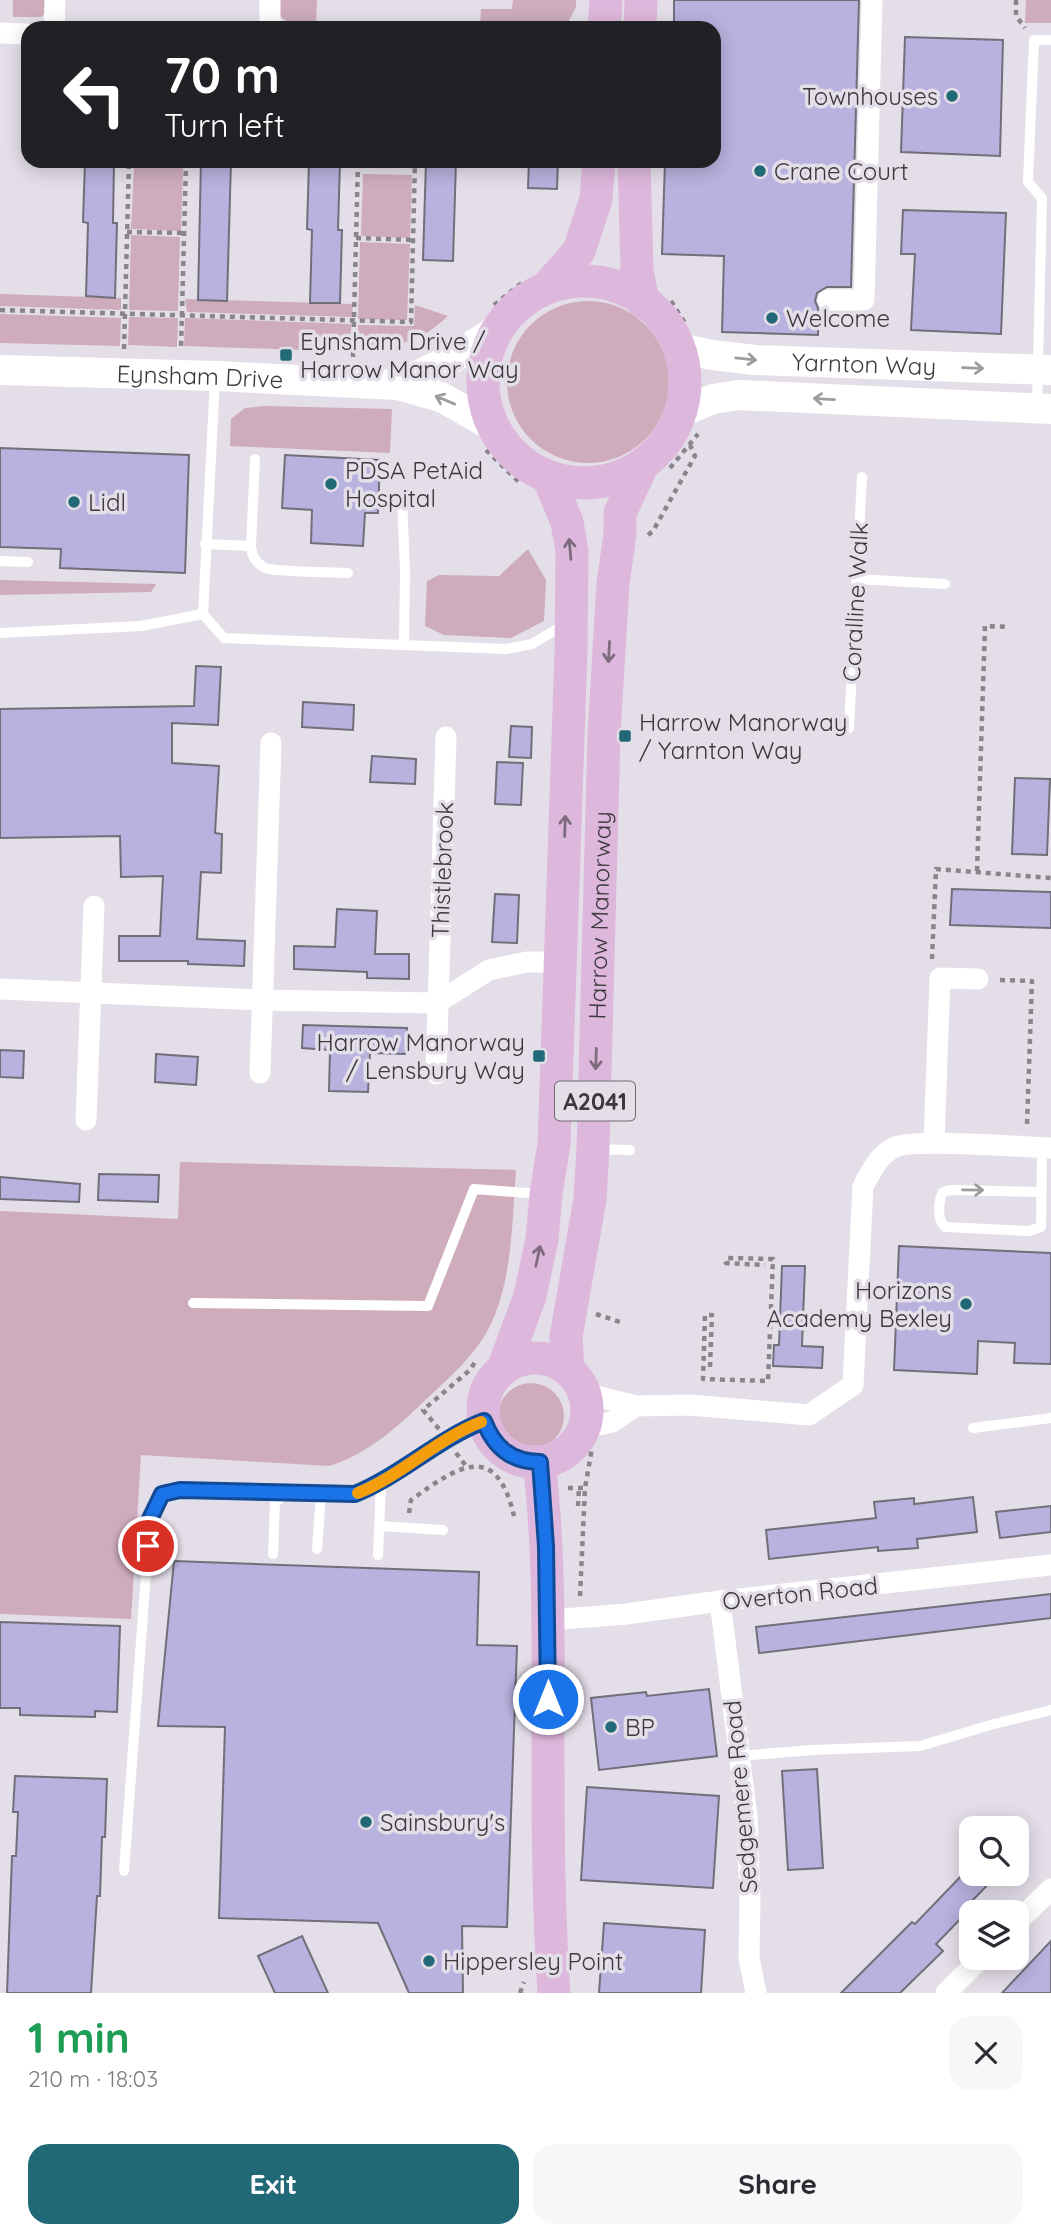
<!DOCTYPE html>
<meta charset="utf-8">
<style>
body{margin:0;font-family:Quicksand,sans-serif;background:#f7f7f7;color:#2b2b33;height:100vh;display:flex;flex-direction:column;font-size:26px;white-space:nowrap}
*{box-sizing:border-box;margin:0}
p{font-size:23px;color:#7c7c81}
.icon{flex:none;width:38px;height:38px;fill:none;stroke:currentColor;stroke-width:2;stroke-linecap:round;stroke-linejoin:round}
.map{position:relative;height:1993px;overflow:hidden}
.sheet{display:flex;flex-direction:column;background:#fff;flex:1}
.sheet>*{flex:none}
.banner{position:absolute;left:21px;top:21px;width:700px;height:147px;border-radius:21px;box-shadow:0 4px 18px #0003;background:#202124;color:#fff;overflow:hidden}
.tools{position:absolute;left:959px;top:1816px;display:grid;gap:14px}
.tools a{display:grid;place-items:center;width:70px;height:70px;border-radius:14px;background:#fff;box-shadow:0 4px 18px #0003;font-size:35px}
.pin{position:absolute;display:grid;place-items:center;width:60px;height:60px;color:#fff;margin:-30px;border:4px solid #fff;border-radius:50%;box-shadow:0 2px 7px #0007}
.me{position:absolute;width:77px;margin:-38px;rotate:0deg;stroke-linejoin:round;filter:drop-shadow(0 0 5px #0008)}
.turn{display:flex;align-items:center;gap:24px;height:147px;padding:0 28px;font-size:32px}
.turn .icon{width:91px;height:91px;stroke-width:2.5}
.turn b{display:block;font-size:49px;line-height:60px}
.round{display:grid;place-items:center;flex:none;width:74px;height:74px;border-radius:21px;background:#f7f7f7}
.headline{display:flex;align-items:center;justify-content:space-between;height:119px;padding:0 28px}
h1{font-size:42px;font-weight:700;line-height:52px;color:#1e9e55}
.action{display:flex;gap:14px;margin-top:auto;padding:14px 28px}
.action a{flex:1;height:80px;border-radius:21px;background:#216976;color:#fff;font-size:28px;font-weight:700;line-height:80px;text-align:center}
.action a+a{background:#f7f7f7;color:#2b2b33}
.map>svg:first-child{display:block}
</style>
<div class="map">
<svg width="1051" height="1993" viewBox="0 0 1051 1993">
<rect width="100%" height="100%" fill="#e4dee9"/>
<g fill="#ceacbc">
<path d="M13,0H45V13L41,17H13Z"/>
<path d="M278,0H317L316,23L287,22L280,16Z"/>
<path d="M513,0H576V7L565,28H480L481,9H512Z"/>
<path d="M1026,0H1051V23H1025Z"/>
<path d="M134,166L183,167L181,231L131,229Z"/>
<path d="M363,174L412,175L410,238L361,236Z"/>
<path d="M131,235L180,237L178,311L129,310Z"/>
<path d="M360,242L410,244L407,320L358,319Z"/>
<path d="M0,294L121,298V310L0,306Z"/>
<path d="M185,299L353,304L352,317L187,312Z"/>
<circle cx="588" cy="382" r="81"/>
<path d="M415,305L448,316C418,344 397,347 357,347L358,325L414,326Z"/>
<path d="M0,314L121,318L120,346L0,343Z"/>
<path d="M129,317L178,318L177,347L128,345Z"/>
<path d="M185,318L351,324V348L333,351L184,346Z"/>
<path d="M265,406L392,409L390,453L230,446L231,419L245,408Z"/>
<path d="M528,549L546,580L544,621L511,638L444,635L425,626L427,581L439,575L499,576Z"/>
<path d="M0,580L156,584L151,592L0,595Z"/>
<path d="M180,1162L516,1170C512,1221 513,1280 489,1328C473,1359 442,1384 417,1408C392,1432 363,1456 329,1466L141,1455L131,1619L0,1614V1211L178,1219Z"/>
<circle cx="531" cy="1416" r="33"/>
</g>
<g fill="#b7b2de" stroke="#706f7a" stroke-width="2">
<path d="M674,0H859L851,287H827L817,293L815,301L818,308V335L722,332L724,256L662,254L665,161H714V28H674Z"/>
<path d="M905,37L1003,40L1000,156L901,152Z"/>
<path d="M85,161H114L113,223H117L115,298L86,296L88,223L83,222Z"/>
<path d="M201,161H231L227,301L198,300Z"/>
<path d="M309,161H340L338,230H342L340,303H310L312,230L307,229Z"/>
<path d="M426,161H456L453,261L423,260Z"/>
<path d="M529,161H558L557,189L528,188Z"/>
<path d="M903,210L1006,213L1001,334L911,330L915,254H901Z"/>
<path d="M0,448L189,455L185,573L60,568L61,549L0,547Z"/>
<path d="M285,455L380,460L378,513H365L363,546L311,543L312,510L282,508Z"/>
<path d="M196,666L221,667L218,725L172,723V763L219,766L215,833L222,834L221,873L201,872L197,939L245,941L244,966L188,964V961H119V936H160L163,876L121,877L120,836L0,838V709L194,706Z"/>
<path d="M303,702L354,705L353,730L302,727Z"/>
<path d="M511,726L532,727L531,758L509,757Z"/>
<path d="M372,756L416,759L415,784L370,782Z"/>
<path d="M497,762L523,763L521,805L495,804Z"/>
<path d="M1015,778L1050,779L1047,855L1012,854Z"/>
<path d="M952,889L1051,892V928L950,925Z"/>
<path d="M495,894L519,895L517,943L492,942Z"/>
<path d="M337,909L377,911L375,954H409V979L367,978V972L294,969V946L335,947Z"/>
<path d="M303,1025L407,1028L405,1054L370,1053L368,1092L329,1091L330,1050L302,1048Z"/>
<path d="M0,1050L24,1051L23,1078L0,1077Z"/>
<path d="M156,1054L198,1057L196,1085L155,1082Z"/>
<path d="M99,1174L159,1175L158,1202L98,1200Z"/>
<path d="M0,1177L80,1184L79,1202L0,1199Z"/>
<path d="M899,1246L1051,1253V1364L1014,1363L1015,1343L978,1341L977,1374L894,1370Z"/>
<path d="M782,1266H805L802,1346L823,1347L822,1368L773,1366L774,1345H779Z"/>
<path d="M973,1497L977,1532L917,1539L918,1548L878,1551V1547L769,1559L766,1530L876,1518L874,1502L914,1498V1504Z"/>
<path d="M1051,1506V1532L1000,1538L996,1512Z"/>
<path d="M174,1561L479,1572L477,1645L517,1646L507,1927L462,1926L463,1993H409L378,1923L219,1918L225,1727L158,1726Z"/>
<path d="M1051,1594V1618L759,1653L756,1627Z"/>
<path d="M0,1622L120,1626L117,1712L95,1711V1717L20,1715V1708H0Z"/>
<path d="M709,1689L717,1756L599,1770L591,1698L646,1692L647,1696Z"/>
<path d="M817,1769L823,1868L788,1870L782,1771Z"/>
<path d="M15,1776L107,1779L105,1837H102L100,1896H97L91,1993H7L12,1856H16L18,1812H13Z"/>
<path d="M587,1787L719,1796L713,1888L581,1880Z"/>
<path d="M963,1874H998L971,1902L974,1905L936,1944L943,1951L900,1993H841L912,1922L915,1924Z"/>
<path d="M604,1923L705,1930L701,1993H599Z"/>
<path d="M302,1936L328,1993H275L258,1956Z"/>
<path d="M1051,1941V1993H1002Z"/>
</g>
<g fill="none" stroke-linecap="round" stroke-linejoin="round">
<g stroke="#8a858d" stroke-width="4.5" stroke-dasharray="5 5" stroke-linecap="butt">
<path d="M1016,0V16L1025,28"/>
<path d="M145,161L186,162L181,350"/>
<path d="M127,232L185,233"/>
<path d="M356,238L413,240"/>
<path d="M671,301L685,323"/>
<path d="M494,305L523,282"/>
<path d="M0,310L411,322L415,161"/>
<path d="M124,349L129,161"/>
<path d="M353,357L358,161"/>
<path d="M486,450L520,483"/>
<path d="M670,468L698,434"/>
<path d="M648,535L653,531L695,456L690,445"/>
<path d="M977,871L985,626L1009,627"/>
<path d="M932,959L936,869L1051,878"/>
<path d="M1000,980L1032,981L1027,1124"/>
<path d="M596,1314L623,1323"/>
<path d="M710,1367L712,1315H705L703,1379L768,1381L773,1259L727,1258L726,1263L765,1265"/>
<path d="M439,1429L423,1410L470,1370L475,1362"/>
<path d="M456,1453L466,1466"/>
<path d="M568,1488H585"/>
<path d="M578,1506L579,1488"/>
<path d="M409,1513L411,1500C457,1467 496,1439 514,1516"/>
<path d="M580,1596L585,1488L592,1448"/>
<path d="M520,1993L524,1982"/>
</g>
<g stroke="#fff" stroke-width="10">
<path d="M215,379L203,614L224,638L506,649L532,644L565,624"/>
<path d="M1037,406L1042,198L1028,182L1034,40H1051"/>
<path d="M402,496L405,570L404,645"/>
<path d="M205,544L251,546C252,557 256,563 265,568C273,572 333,572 348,573"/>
<path d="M251,546L255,459"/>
<path d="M0,561L28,562"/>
<path d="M856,579L945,584"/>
<path d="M0,633L141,626L203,614"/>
<path d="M849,728L862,477"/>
<path d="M596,1149L630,1150"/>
<path d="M1042,1192L950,1190L943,1192C938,1201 937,1220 945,1227L1029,1231L1041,1227L1042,1147"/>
<path d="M193,1303L428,1306L474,1189L541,1194"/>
<path d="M973,1428L1051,1418"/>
<path d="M379,1526L443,1530"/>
<path d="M317,1549L321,1495"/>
<path d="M273,1554L275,1503L285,1494H355L378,1485L464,1429L484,1421"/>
<path d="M378,1555L381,1483"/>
<path d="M739,1756L812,1750L920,1746L994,1724L1051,1710"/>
<path d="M124,1871L150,1519L162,1494L180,1490L285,1494"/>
</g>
<g stroke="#fff" stroke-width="21">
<path d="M54,28L55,0"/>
<path d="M270,28V0"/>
<path d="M0,33L28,34"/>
<path d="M828,300H864L872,0"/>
<path d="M0,989L262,1000L437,1003L489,970L527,962H559"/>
<path d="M260,1073L271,743"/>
<path d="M436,1074L446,737"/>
<path d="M86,1120L94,906"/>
<path d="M934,1143L940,978L978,979"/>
<path d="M584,1393L636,1406L690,1405L809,1415L853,1385L863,1186C871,1172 878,1156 893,1148C909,1138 1025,1147 1051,1148"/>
<path d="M584,1428L612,1422L636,1406"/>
<path d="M720,1601L747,1817L750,1901L749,1958L756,1993"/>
<path d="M549,1620L626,1614L720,1601L1051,1565"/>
<path d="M1017,1922L1051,1889"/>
<path d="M946,1993L981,1958"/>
</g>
<g stroke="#fff" stroke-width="30">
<path id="s1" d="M679,348L712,355L755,360L1051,370"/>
<path id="s2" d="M0,370L216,376L398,385L441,397L489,424"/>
<path d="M398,385L451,359L497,330"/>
<path d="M682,412L713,399L739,395L1051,409"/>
</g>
<g stroke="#deb8dc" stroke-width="33">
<path d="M604,28L606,0"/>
<path d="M640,28L641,0"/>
<path d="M634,161L637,270L643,302"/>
<circle cx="584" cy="382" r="101"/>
<path d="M549,285L579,251L596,199L599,161"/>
<circle cx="535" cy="1410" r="52"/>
<path d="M503,1369L530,1296L542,1239L546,1194L554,1144L571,652L572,551L567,522L548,477"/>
<path id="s3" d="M568,1370L566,1337L590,1199L593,1149L604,734L613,584L620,534V513L643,464"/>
<path d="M539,1462C550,1552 548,1643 548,1733C548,1820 548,1906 554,1993"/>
</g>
</g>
<defs><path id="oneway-shaft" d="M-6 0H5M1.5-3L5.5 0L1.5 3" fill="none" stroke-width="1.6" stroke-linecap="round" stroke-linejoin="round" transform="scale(1.75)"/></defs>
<g stroke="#9e9c9e">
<use href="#oneway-shaft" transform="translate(746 359) rotate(6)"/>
<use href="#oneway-shaft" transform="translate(973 368) rotate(2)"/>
<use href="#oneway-shaft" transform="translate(824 399) rotate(-177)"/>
<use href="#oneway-shaft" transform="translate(445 400) rotate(-157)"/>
<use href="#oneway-shaft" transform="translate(973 1190) rotate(1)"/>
</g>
<g stroke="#7d6c7d">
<use href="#oneway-shaft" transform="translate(570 549) rotate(-95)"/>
<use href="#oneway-shaft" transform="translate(609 652) rotate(93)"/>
<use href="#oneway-shaft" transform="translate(565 826) rotate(-88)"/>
<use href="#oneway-shaft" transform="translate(596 1059) rotate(92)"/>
<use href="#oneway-shaft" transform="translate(538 1256) rotate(-78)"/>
</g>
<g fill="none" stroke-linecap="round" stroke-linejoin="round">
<g stroke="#114b97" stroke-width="18">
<path id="route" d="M148,1546L150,1519L162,1494L180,1490L355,1494C401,1475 438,1439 484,1421C494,1447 511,1462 540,1462L546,1546L548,1699"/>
</g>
<use href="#route" stroke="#1a73e8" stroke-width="12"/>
<path stroke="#f59e0b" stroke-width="12" d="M358,1493C402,1475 437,1439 481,1422"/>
</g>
<g fill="#216976" stroke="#e4dee9" stroke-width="2.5">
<circle cx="952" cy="96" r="7"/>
<circle cx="760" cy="171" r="7"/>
<circle cx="772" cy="318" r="7"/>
<rect x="279" y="348" width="14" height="14" rx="3.5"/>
<circle cx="331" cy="484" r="7"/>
<circle cx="74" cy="502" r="7"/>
<rect x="618" y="729" width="14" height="14" rx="3.5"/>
<rect x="532" y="1049" width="14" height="14" rx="3.5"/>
<circle cx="966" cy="1304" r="7"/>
<circle cx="611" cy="1727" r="7"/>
<circle cx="366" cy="1822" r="7"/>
<circle cx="429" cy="1961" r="7"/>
</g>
<g text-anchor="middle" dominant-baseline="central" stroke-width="7" stroke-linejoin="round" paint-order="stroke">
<rect fill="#e4dee9" stroke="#6e6a71" stroke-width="2" x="555" y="1081.5" width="80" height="39" rx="5"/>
<g font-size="23" font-weight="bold" fill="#3c393e">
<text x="595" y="1101">A2041</text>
</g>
<g font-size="24" fill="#3c393e" stroke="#e4dee9" text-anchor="start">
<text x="938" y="96" text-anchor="end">Townhouses</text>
<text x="774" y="171">Crane Court</text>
<text x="786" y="318">Welcome</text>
<text x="300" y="341">Eynsham Drive /<tspan x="300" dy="28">Harrow Manor Way</tspan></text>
<text x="345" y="470">PDSA PetAid<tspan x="345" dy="28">Hospital</tspan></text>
<text x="88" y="502">Lidl</text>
<text x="639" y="722">Harrow Manorway<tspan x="639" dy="28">/ Yarnton Way</tspan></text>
<text x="525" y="1042" text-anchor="end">Harrow Manorway<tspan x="525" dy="28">/ Lensbury Way</tspan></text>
<text x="952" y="1290" text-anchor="end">Horizons<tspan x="952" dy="28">Academy Bexley</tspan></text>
<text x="625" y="1727">BP</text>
<text x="380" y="1822">Sainsbury's</text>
<text x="443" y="1961">Hippersley Point</text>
</g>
<g font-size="24" fill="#3c393e" stroke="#e4dee9">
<text stroke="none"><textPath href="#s1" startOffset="186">Yarnton Way</textPath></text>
<text stroke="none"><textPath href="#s2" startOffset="200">Eynsham Drive</textPath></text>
<text transform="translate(855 602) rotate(-87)">Coralline Walk</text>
<text transform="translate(442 870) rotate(-88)">Thistlebrook</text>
<text stroke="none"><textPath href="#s3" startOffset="457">Harrow Manorway</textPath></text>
<text transform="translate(800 1593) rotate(-6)">Overton Road</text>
<text transform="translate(740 1797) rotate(-95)">Sedgemere Road</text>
</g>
</g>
</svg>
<div class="tools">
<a><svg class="icon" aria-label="search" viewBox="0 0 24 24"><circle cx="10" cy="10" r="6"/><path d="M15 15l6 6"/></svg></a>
<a><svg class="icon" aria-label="layers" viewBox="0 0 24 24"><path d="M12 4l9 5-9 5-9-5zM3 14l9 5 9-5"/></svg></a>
</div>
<div class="pin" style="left:148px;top:1546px;background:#d93025"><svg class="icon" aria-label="arrive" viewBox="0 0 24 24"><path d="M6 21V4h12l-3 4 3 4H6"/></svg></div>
<svg class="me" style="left:548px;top:1699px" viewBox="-20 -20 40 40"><circle r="17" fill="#1a73e8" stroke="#fff" stroke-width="3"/><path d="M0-11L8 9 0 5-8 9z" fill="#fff"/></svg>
<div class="banner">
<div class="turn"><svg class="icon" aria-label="left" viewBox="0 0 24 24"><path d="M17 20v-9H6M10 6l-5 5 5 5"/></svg><div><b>70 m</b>Turn left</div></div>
</div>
</div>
<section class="sheet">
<div class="headline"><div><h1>1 min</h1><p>210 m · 18:03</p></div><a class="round"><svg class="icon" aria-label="close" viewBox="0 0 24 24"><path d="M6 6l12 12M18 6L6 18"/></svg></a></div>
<div class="action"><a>Exit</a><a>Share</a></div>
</section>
